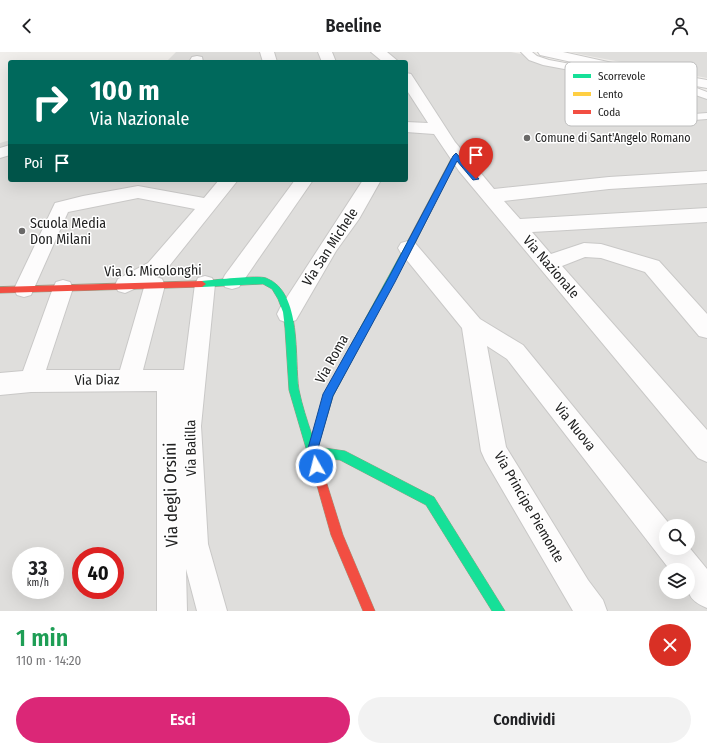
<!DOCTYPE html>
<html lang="it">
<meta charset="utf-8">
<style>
body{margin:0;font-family:"Fira Sans Condensed",sans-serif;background:#f2f2f2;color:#202124;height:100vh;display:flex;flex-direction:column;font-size:15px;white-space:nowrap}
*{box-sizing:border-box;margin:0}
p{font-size:13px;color:#757577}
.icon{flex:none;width:22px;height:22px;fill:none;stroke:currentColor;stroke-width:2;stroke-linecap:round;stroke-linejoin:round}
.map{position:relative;height:559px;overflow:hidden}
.side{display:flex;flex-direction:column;background:#fff;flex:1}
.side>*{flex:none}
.top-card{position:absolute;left:8px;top:8px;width:400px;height:122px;border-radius:4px;box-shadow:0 4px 16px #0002;background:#00695c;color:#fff;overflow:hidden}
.buttons{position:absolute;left:659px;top:467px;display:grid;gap:8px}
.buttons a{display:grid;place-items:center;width:36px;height:36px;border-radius:50%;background:#fff;box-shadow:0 4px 16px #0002;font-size:20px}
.speed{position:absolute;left:12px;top:495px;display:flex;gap:8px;font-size:20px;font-weight:700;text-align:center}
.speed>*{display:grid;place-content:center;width:52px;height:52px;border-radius:50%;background:#fff;box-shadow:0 4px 16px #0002;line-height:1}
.speed small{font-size:10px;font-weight:400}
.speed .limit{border:6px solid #d22;background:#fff;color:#111}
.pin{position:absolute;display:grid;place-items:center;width:34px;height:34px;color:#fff;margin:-41px -17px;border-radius:50% 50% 50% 0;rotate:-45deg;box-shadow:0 0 4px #0007}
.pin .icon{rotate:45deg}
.me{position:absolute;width:44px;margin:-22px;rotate:352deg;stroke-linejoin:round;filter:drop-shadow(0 0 3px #0008)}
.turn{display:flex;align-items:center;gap:14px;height:84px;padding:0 16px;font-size:18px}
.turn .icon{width:52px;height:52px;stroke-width:2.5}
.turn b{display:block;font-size:28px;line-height:34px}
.then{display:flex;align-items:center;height:38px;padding:0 16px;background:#0003;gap:8px;font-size:15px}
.round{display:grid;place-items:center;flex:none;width:42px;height:42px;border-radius:21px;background:#f2f2f2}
.overview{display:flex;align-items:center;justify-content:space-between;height:68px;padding:0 16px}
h1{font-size:24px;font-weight:600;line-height:30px;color:#1e9e55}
.action{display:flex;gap:8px;margin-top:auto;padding:8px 16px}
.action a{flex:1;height:46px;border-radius:24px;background:#db2777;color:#fff;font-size:16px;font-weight:600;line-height:46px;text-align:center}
.action a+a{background:#f2f2f2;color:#202124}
header{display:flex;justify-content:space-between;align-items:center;height:52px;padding:0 16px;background:#fff;font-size:18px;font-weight:600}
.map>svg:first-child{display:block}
</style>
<header><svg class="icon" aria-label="back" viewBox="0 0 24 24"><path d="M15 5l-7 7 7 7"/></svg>Beeline<svg class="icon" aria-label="person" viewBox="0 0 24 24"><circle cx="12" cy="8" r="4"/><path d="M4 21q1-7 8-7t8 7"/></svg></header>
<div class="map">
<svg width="707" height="559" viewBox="0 0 707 559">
<rect width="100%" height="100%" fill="#f0eeeb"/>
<g fill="#dfdedc" fill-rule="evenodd">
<path d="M176,0H511L707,39V559H0V91L10,88V128H406V10H166ZM666,474H688V496H666ZM21,504H55V538H21ZM81,504H115V538H81ZM666,518H688V540H666Z"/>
<path d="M569,0H707V26L594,5Z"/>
</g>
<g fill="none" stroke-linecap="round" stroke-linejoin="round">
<g stroke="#c9c8c7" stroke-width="2">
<g id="lane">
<path d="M521,0H532L537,4L549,8L694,35L707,40V47L687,40L543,13L529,8Z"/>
<path d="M707,61V67L694,68L688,65L694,62Z"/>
</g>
</g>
<g stroke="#c9c8c7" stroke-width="2">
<g id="street">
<path d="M260,0H274L277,10H263Z"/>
<path d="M318,0H332L336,10H322Z"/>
<path d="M371,0H387L399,10H383Z"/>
<path d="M538,0H563L617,12L707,28V36L617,20L540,3Z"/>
<path d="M197,4L202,5L203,10H189L192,5Z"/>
<path d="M406,21L411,22L455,90L494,137L609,125L707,119V131L609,137L504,149L520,167L707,156V170L532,180L551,202L584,191L601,192L659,209L707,262V286L699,284L645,220L601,206L585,205L562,214L707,378V410L698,406L459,119L434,82L406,80V70L428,71L406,37Z"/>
<path d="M10,93V103L0,106V96Z"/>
<path d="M219,128H238L162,223L157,225L162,227L165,233L143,318H184L195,232L198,226L205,224L212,226L215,232L201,374L208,492L227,559H197L186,517L187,559H157V339L31,340L0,343V321L23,319L53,236L56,230L63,228L70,230L73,236L46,318H120L145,232L125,241L118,239L115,233L118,227L148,211L195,157L138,146L68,160L31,243L24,245L17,243L14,237L55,151L83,144L138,134L204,146Z"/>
<path d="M295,128H313L239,235L232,237L225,235L222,229L225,223Z"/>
<path d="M363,128H381L359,167L336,199L296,268L288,271L280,268L277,262L280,256Z"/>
<path d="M408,189L415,191L480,267L523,293L671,474H666V496H688V494L707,517V556C685,547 688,539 688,518H670L507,307L487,294L506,395L588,528L603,548L607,559H573L485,408L481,399L462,276L401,201L398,196L401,191Z"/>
</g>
</g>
<g stroke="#999a82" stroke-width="1">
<path id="fast" d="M412,186L416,189L333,344L318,395L345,399L434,445L505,559H492L426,453L340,408L319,406L322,416L321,420L317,421L313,420L289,338L285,276L283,260L278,247L272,237L263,232L202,235L198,232L202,229C214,228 258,223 266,226C303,240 294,307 299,338C302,353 307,368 312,383L325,340L409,187Z"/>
</g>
<g stroke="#999a82" stroke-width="1">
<path id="slow" d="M454,102H456L459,104L415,191H409L408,189Z"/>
</g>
<g stroke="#999a82" stroke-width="1">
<g id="jam">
<path d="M202,229L206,232L202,235L0,241V235Z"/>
<path d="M317,411L321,412L322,416L343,483L375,559H363L331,483L312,416L313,412Z"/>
</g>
</g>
<use href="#lane" fill="#fdfcfc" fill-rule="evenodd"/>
<use href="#street" fill="#fdfcfc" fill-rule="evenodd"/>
<use href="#fast" fill="#16e098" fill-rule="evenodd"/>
<use href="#slow" fill="#ffcf43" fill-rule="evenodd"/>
<use href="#jam" fill="#f24e42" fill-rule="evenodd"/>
</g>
<path fill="#1a73e8" stroke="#114b97" d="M456,101L479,127L473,128L457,109L395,230L333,344L317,400L322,414L320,418L316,419L312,418L307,400L323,342L389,225L453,104Z"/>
<g fill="#6a6968" stroke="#fff" stroke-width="1.5">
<circle cx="527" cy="86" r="4"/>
<circle cx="22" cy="179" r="4"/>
</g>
<g text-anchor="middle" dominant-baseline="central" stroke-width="3" stroke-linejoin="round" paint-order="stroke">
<g font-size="12" fill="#222" stroke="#fff" text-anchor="start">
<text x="535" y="86">Comune di Sant'Angelo Romano</text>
</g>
<g font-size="14" fill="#222" stroke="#fff" text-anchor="start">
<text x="30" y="171">Scuola Media<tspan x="30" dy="16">Don Milani</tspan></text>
</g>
<g font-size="14" fill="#222" stroke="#fff">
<text transform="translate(330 195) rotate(-57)">Via San Michele</text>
<text transform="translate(551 215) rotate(49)">Via Nazionale</text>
<text transform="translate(153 219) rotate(-1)">Via G. Micolonghi</text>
<text transform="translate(332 307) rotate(-61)">Via Roma</text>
<text transform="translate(97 328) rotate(-1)">Via Diaz</text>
<text transform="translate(575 375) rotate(51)">Via Nuova</text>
<text transform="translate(191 396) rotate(-91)">Via Balilla</text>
<text transform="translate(529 455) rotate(60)">Via Principe Piemonte</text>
</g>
<g font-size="17" fill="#222" stroke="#fff">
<text transform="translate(171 443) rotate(-91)">Via degli Orsini</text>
</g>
</g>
<rect x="565" y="10" width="132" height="64" rx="6" fill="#fff" stroke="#bdbdbd" stroke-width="1"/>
<rect x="573" y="22" width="18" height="4" fill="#16e098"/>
<rect x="573" y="40" width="18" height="4" fill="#ffcf43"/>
<rect x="573" y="58" width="18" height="4" fill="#f24e42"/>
<g font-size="11" fill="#222">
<text x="598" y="28">Scorrevole</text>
<text x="598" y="46">Lento</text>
<text x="598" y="64">Coda</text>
</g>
</svg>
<div class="buttons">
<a><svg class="icon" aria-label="search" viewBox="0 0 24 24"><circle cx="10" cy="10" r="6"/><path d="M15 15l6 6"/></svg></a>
<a><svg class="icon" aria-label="layers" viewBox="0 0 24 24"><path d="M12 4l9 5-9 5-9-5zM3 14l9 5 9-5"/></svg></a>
</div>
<div class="speed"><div>33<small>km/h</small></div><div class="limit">40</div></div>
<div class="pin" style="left:476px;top:127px;background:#d93025"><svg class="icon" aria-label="arrive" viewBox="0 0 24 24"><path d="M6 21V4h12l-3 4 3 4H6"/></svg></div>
<svg class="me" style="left:316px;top:414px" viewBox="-20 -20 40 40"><circle r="17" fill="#1a73e8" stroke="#fff" stroke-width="3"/><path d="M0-11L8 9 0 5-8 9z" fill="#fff"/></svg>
<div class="top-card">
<div class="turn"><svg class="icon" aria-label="right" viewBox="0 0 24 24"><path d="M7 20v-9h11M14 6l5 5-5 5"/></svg><div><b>100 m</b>Via Nazionale</div></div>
<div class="then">Poi<svg class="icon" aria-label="arrive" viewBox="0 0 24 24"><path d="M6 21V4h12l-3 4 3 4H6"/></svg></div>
</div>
</div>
<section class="side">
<div class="overview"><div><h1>1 min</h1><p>110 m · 14:20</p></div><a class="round" style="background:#d93025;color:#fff"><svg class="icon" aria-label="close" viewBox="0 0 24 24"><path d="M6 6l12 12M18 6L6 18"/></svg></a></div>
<div class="action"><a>Esci</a><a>Condividi</a></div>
</section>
